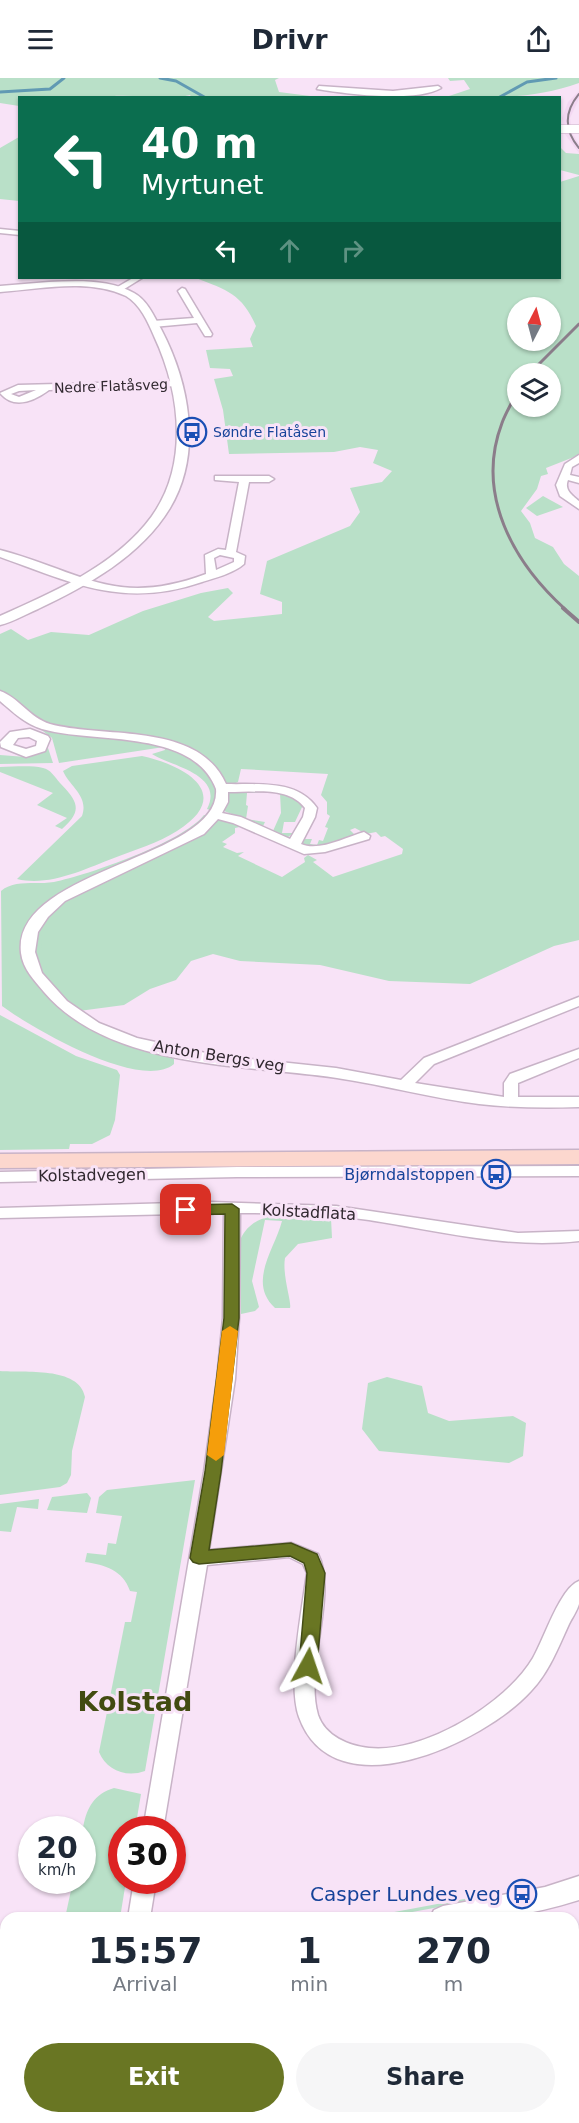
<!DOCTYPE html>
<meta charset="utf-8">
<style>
body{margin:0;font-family:"DejaVu Sans",sans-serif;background:#f6f6f7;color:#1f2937;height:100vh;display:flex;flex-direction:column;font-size:22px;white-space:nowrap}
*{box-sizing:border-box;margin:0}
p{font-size:20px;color:#747a83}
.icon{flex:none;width:33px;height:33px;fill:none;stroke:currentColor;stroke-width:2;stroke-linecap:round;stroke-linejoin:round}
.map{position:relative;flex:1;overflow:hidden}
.side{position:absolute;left:0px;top:1834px;width:579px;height:212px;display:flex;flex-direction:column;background:#fff;border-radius:18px 18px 0 0;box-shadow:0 2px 4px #0004}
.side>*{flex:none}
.guide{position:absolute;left:18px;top:18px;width:543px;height:183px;border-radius:0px;box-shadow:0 2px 4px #0004;background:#0b6e4f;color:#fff;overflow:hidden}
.needle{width:39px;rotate:6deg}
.controls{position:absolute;left:507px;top:219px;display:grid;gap:12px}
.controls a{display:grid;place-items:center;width:54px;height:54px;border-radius:50%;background:#fff;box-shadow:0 2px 4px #0004;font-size:30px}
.speed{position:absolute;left:18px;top:1738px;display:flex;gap:12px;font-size:30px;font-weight:700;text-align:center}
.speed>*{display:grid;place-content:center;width:78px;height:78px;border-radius:50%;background:#fff;box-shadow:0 2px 4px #0004;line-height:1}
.speed small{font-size:15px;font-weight:400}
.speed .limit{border:9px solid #d22;background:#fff;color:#111}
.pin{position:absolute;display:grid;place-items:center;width:51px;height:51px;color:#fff;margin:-26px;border-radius:12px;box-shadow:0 3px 9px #0006}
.me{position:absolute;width:66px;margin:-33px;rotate:5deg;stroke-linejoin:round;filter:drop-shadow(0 0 4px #0008)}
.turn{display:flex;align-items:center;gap:21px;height:126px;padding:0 24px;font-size:27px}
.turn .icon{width:78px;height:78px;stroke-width:2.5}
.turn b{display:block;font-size:42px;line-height:51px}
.lanes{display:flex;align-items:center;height:57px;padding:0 24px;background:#0003;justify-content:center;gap:30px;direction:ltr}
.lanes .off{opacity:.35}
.eta{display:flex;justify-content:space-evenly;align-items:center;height:102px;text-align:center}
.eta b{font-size:36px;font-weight:600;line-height:42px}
.action{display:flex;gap:12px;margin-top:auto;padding:12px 24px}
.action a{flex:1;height:69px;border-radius:36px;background:#697623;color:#fff;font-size:24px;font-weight:600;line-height:69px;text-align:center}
.action a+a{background:#f6f6f7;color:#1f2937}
header{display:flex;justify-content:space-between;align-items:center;height:78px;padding:0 24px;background:#fff;font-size:27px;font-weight:600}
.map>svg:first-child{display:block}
</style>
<header><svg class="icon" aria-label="menu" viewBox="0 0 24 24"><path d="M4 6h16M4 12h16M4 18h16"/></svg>Drivr<svg class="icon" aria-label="share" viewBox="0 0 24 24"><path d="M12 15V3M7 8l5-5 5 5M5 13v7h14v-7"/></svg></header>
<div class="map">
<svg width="579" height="2045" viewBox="0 0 579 2045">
<rect width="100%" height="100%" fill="#f8e3f7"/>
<path fill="#f3d8f2" d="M579,13V21L570,40L572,55L579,66V75L564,55L562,40L568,24Z"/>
<g fill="#b9e0c8" fill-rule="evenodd">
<path d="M0,0H279L275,2L279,14L318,19L192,20L190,17C161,25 129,13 101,20H20L19,28L0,25Z"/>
<path d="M448,0H579V5C535,21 492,20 446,19L470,11L464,2L450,3Z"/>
<path d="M19,59V123L0,121V70Z"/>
<path d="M560,69L566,75L579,76V97L560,92Z"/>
<path d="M579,98V377L546,390L548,396L541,398L537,411L521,433L530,445L535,460L553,469L564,486L579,498V862L554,868L470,906L389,903L320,887L240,883L213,876L191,883L176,902L150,911L124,927L79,933C38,900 10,855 67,820C82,811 100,804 117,796C147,782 177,767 207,752L219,741L244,748L235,750V755L222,764L227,766L223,769L237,775L244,774L238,778L282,799L305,784L304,780L308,777L317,782L313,784L333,799L402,776L403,771L385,758L381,759L376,754L366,756L355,750L350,752L354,756L352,760L315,770L300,766L301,761H312L310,766L317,767L319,762L323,763L328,750L325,749L330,738L327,736V724L321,717L328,696L241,691L238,704L231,707L227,706L219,692L194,673L44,644L23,632L0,613V556L11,551L28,562L51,554L89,557L143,533L201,515L228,510L233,515L208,539L214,543L282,536V524L260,516L267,483L350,448L360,434L350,410L382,404L392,393L373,385L378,372L360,369L334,374L229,376L223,332L214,301L233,298L230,291L210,290L206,272L253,269L250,261L256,248C242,216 227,212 196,200H560V104ZM518,230H550V262H518ZM518,296H550V328H518Z"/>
<path d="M543,418L563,429L537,438L526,430Z"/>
<path d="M35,647C85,662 165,656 204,689C210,694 214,706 218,713L213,733L207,731C225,696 170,688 152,676L165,672L164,669L59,685L52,660Z"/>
<path d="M48,670L53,685L0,686V677L26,679Z"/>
<path d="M142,678C184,687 236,716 177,753C158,765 135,772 114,780C85,791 49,809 17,801L82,738C89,718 70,709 63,693L72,688Z"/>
<path d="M0,689C13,689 30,687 43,690C50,691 55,699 60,705C77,723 84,732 62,751L55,748L67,740L37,727L53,715L0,694Z"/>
<path d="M237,713L262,715H247L246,727L248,728L246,741L265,744L263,748L224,733L228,715Z"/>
<path d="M280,715L294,717L303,727L295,744H284L282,755H293L287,760L273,753L281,735Z"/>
<path d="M204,737H209C187,766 96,799 60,815C0,891 99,963 169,977L174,981V986C141,1014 32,950 2,928L1,813C15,801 35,807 54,804C88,797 183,764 204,737Z"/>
<path d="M0,937L76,978L117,992L120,997L115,1042L110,1057L92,1066H70L69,1071L0,1072Z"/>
<path d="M311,1138L331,1140L332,1160L298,1166L285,1180C282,1197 292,1225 290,1230H275C247,1204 275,1171 282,1143L265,1142L252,1203L259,1229L255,1233L241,1236V1160C254,1133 285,1137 311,1138Z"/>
<path d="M0,1293C24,1295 79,1288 85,1319L72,1373L71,1397L67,1405L60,1409L0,1417Z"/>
<path d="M387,1299L422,1308L428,1335L449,1343L513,1338L526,1345L523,1378L509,1385L379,1373L362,1351L368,1305Z"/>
<path d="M195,1402L145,1693C126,1700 106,1692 99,1674L125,1544H131L137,1514L130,1513C123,1492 105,1487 85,1484L87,1475L106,1477L108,1465L116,1466L122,1438L96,1435L99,1419L107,1412Z"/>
<path d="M87,1415L91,1420L87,1435L47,1432L52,1419Z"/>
<path d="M39,1421L38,1431L17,1429L11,1454L0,1453V1426Z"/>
<path d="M114,1710L141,1716L135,1752H122V1803H126L120,1840H65L73,1803H82C82,1770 75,1721 114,1710Z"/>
<path d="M491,1816L493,1819L380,1840H362Z"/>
</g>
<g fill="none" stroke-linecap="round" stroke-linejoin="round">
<g stroke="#619ab3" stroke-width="3">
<path d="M160,0L176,3L206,20"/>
<path d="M0,14L50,11L64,0"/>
<path d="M498,20L527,4L556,0"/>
</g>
<g stroke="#c8b3c7" stroke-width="3">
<g id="minor">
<path d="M319,8L393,13L438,8L441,10C414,25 348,16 317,11Z"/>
<path d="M0,151L20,153V157L0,155Z"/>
<path d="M133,200H142L121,213L114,211Z"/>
<path d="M182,210L185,211L212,256L211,258H205L197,245L153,249L149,246L153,243L194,240L178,213Z"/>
<path d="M177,303L182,306L180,308L49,312C34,323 14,332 0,315L18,307ZM36,312L19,319L11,316L19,313Z"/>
<path d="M579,377V385L572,389L570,397L579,399V405L568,402C564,412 572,417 579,423V431L560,418L556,407L565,386Z"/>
<path d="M215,398H269L274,401L269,404H249L236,474L245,478L244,486C234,495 215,500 202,504C123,531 73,505 0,479V472C83,494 115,530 206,496L205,477L218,471L226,472L239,404L215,402ZM220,477L234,480V484L216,492L214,480Z"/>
<path d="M0,613C18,619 30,640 50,646C105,661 198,643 226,706C258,707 297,701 317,730L315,739L301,766C319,774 346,759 364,754L370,758L369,761L325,774L304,776L233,745L218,741L204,756L65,823L48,839L38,854L35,874L42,895L67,923L99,945L137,960L215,977L336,990L401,1002L424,980L579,919V928L434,986L415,1005L504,1019V1005L510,996L579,971V980L518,1005V1019H579V1029C546,1030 513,1030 479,1026C431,1020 385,1007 337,1000C243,986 110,991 44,914C34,902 23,891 21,875C11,790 222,781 216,711C193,650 93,666 42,651C25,646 13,634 0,623ZM228,714C252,714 289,708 305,730L303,739L290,761L241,739L222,735L228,724Z"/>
<path d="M30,651L48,658L50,661L45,673L26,679L1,669L0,664L10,654ZM29,659L37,663L36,668L26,671L13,667L18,660Z"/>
<path d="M579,1088V1098L237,1099L0,1104V1094L237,1089Z"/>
<path d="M210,1124L336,1128L518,1155L579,1153V1163C507,1171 440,1153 369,1142C327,1136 283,1135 240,1135L239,1240L235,1301L209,1472L291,1465L318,1476C338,1514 304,1590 318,1637C325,1658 349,1668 369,1670C423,1676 506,1626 533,1580C544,1561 560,1510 579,1503C579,1510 579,1520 579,1526C577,1533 572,1540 569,1546C558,1570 549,1594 531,1613C485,1664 334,1736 299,1639C287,1606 302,1532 307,1495L303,1486L289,1479L207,1487L163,1752H143L204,1394L217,1301L223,1240L224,1135L0,1140V1130Z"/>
<path d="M134,1803H156L150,1840H128Z"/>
</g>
</g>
<g stroke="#c8b3c7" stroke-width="3">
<g id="tertiary">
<path d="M49,204C77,203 109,201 134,215C147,222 154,238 161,251C189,304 203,375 170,430C141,478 87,508 38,531C26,536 13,544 0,547V538C51,515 108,491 145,447C190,394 182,318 154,258C148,244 140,226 126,218C89,200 39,211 0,214V208Z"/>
<path d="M579,1798V1822C531,1837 481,1846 430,1840L434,1832L443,1828L545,1809Z"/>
<path d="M6,1908V1934L0,1935V1909Z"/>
</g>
</g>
<g stroke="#c8b3c7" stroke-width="3">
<path id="secondary" d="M579,1072V1086L0,1090V1076Z"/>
</g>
<use href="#minor" fill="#fff" fill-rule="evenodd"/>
<use href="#tertiary" fill="#fff" fill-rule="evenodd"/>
<use href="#secondary" fill="#fcd7ce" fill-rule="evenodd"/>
<path stroke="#8b7d8a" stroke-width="2" d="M579,16C564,34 564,52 579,70"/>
<g stroke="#8b7d8a" stroke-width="3">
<path d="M529,296L579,246"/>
<path d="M518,312C513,323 506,334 502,345C475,416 513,484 565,531"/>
</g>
<path stroke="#8b7d8a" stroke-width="4" d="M563,530L579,544"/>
<g stroke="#c8b3c7" stroke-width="9" stroke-linecap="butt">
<path id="minor-bridge" d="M560,51H579"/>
</g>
<use href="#minor-bridge" stroke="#fff" stroke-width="8"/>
</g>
<path fill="#697623" stroke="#444d17" stroke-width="1.5" d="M232,1126L239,1131V1240L221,1394L209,1472L291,1465L317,1476L325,1495L317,1588L315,1594L308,1596L302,1594L299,1588L307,1495L304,1485L290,1478L199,1486L193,1484L190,1480L205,1394L224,1240L225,1136L186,1137L178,1132L186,1127Z"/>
<path fill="#f59e0b" d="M230,1248L238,1253L224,1377L216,1383L207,1377L222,1253Z"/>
<defs>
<g id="bus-ring" transform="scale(1.5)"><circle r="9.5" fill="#f8e3f7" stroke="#1a4fb4" stroke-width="1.5"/><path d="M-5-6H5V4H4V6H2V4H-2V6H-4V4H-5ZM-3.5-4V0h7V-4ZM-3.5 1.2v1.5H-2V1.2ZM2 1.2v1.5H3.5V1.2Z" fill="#1a4fb4"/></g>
</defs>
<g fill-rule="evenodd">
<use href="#bus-ring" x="192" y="354"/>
<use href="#bus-ring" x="496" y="1096"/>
<use href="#bus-ring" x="522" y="1816"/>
</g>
<g text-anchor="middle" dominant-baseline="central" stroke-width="6" stroke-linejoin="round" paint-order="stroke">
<g font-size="14" fill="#30282f" stroke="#f8e3f7">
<text transform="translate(111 308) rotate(-2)">Nedre Flatåsveg</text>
</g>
<g font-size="14" fill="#164399" stroke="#f8e3f7" text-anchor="start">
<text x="213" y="354">Søndre Flatåsen</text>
</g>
<g font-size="16" fill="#30282f" stroke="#f8e3f7">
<text transform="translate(219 978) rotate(9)">Anton Bergs veg</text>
<text transform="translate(92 1097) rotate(-1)">Kolstadvegen</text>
<text transform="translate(309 1134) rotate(3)">Kolstadflata</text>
</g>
<g font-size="16" fill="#164399" stroke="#f8e3f7" text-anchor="end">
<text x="475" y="1096">Bjørndalstoppen</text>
</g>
<g font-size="20" fill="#164399" stroke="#f8e3f7" text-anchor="end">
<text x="501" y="1816">Casper Lundes veg</text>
</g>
<g font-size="27" font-weight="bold" fill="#424b11" stroke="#f8e3f7">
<text x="135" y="1623">Kolstad</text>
</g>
</g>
</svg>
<div class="controls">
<a><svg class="needle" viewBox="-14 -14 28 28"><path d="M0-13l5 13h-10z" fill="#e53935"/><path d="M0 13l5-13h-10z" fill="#747a83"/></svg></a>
<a><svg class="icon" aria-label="layers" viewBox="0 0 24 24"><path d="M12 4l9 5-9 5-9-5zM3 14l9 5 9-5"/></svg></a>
</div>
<div class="speed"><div>20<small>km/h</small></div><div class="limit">30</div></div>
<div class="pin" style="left:186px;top:1132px;background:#d93025"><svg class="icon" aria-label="arrive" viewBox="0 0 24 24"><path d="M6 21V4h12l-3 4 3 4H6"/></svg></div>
<svg class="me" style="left:308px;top:1588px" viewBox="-20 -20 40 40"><path d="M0-17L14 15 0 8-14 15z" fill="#697623" stroke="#fff" stroke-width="4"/></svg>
<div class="guide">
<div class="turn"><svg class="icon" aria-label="left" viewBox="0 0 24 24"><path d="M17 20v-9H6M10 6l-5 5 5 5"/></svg><div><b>40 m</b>Myrtunet</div></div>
<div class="lanes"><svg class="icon" aria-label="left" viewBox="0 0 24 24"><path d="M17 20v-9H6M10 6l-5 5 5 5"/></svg><svg class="icon off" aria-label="ahead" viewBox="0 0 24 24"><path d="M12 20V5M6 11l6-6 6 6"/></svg><svg class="icon off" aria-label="right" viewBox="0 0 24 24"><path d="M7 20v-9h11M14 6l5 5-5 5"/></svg></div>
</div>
<section class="side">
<div class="eta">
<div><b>15:57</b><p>Arrival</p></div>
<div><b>1</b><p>min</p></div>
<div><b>270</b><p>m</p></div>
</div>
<div class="action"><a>Exit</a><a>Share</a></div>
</section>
</div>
